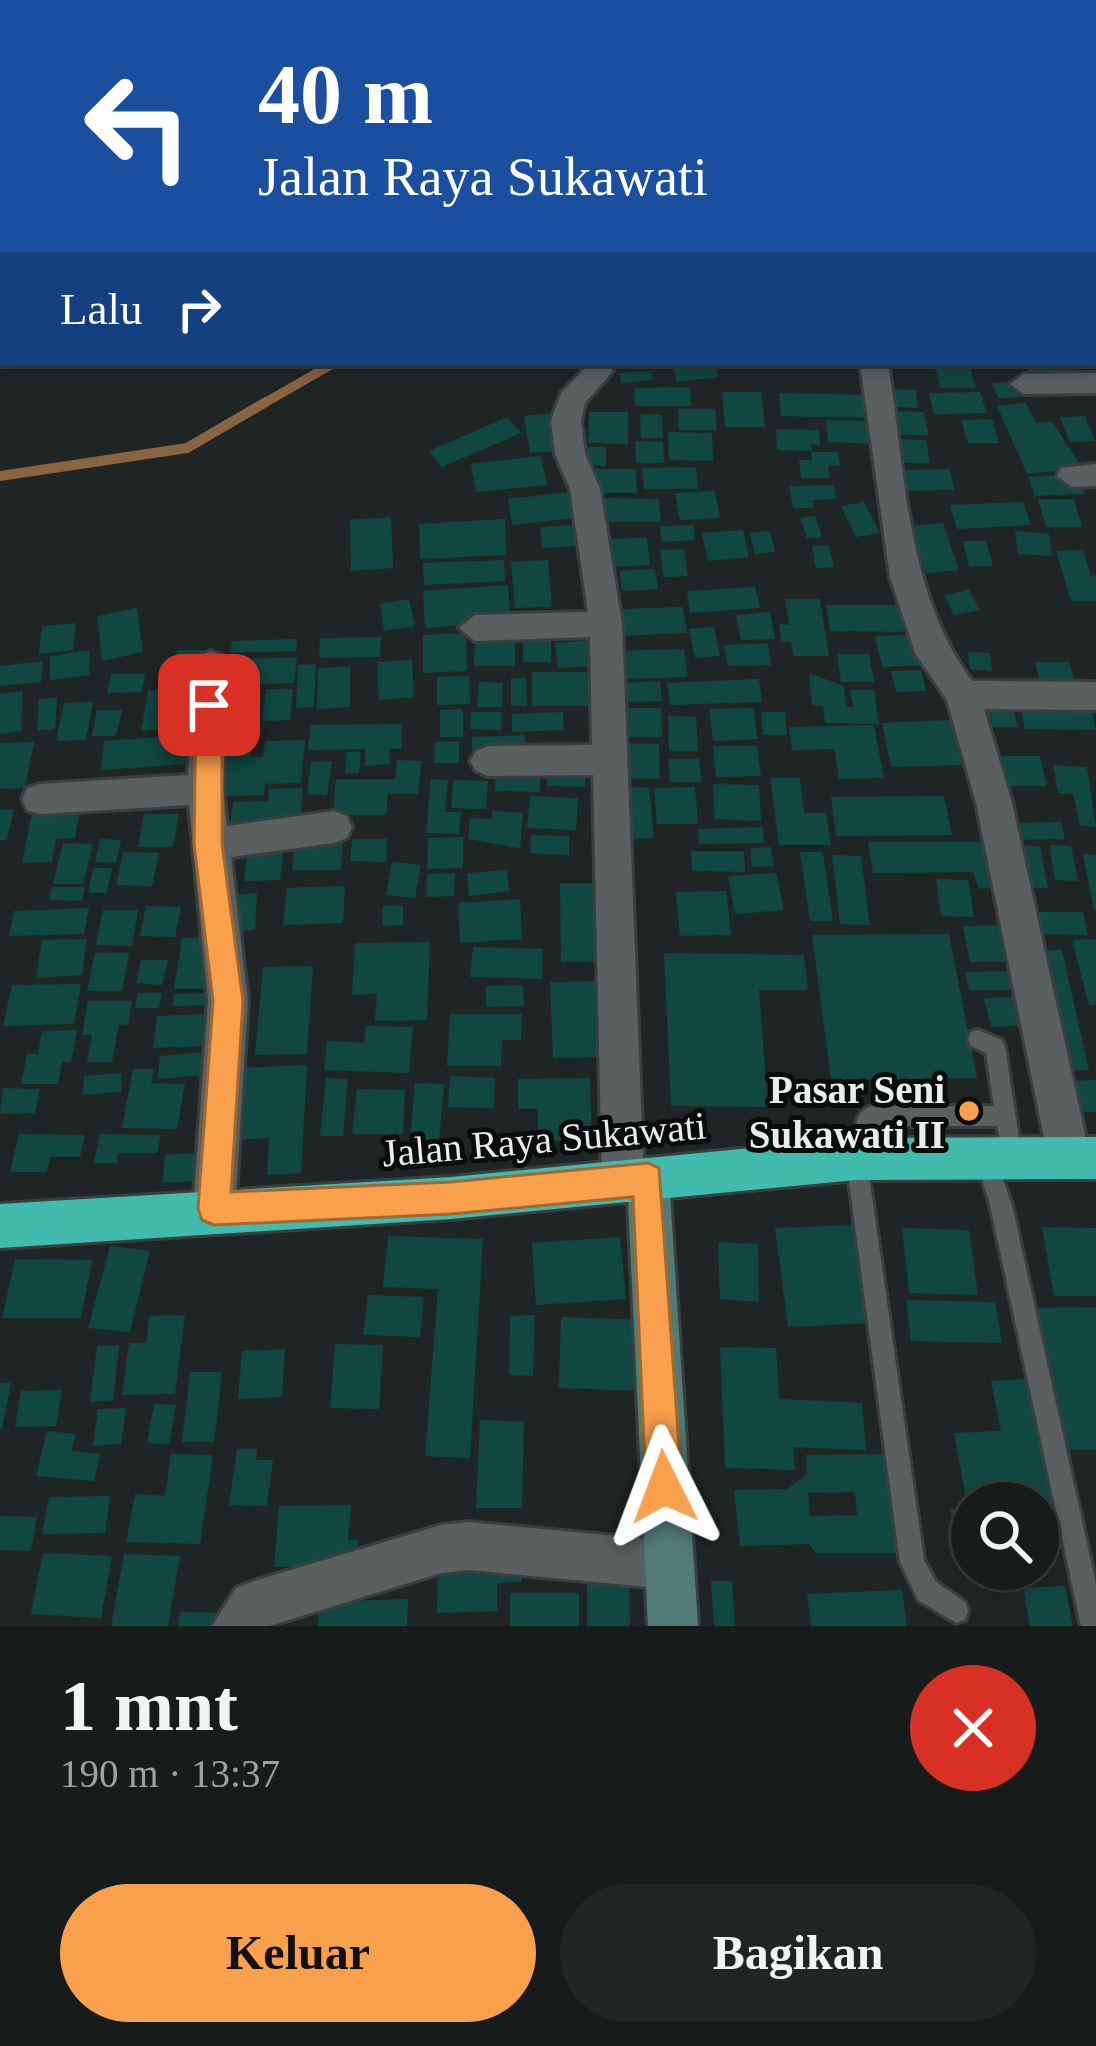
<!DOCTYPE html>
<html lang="id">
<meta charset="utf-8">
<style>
body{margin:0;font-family:"Times New Roman",serif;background:#202524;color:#f1f3f6;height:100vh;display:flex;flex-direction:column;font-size:45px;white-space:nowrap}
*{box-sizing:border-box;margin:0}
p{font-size:39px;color:#9ea1a3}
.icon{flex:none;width:66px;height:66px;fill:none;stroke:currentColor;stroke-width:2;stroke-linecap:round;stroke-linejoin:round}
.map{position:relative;height:1626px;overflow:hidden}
.sheet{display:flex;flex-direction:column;background:#171c1b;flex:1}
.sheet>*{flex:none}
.hud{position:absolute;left:0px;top:0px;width:1098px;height:366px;box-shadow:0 6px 18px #0003,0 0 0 3px #363a3a;background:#1a4fa0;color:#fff;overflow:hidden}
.tools{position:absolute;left:951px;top:1482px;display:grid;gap:24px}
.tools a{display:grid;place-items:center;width:108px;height:108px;border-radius:50%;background:#171c1b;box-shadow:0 6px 18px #0003,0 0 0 3px #363a3a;font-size:60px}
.pin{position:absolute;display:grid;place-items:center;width:102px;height:102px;color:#fff;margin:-51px;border-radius:24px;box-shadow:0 6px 18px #0006}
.me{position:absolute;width:132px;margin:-66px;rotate:357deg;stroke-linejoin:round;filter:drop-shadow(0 0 9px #0008)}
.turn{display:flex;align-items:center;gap:42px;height:252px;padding:0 60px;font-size:54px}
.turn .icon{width:156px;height:156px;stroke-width:2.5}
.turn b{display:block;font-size:84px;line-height:102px}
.then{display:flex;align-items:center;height:114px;padding:0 60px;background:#0003;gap:24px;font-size:45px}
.round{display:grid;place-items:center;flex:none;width:126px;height:126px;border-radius:63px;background:#202524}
.head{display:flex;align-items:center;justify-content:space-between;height:204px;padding:0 60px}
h1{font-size:72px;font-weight:800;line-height:90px}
.cta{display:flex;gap:24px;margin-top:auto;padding:24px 60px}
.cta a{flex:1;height:138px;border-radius:72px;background:#f9a04c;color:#111;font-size:48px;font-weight:800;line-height:138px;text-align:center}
.cta a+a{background:#202524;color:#f1f3f6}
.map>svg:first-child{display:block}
</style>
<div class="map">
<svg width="1096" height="1626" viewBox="0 0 1096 1626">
<rect width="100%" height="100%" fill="#1f2524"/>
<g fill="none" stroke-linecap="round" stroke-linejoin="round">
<g stroke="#8a6341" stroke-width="9">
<path d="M1015,3L1028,0"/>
<path d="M261,405L334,363"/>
</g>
<path stroke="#8a6341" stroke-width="10" d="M0,476L187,448L266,402"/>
</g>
<g fill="#104741" fill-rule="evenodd">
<path d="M671,363H714L719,377L677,382Z"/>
<path d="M934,363H969L976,388H940Z"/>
<path d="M1026,363H1069L1075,377L1032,379Z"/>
<path d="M651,371L653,380L621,383L619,373Z"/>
<path d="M1016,382L1022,397L998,398L992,383Z"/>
<path d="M690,387L691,406H635L634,388Z"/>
<path d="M894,389L916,390L918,408L896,407Z"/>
<path d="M722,392H761L765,427H725Z"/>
<path d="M980,392L987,413L934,414L929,393Z"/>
<path d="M779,393L866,395L870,418L781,416Z"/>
<path d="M1026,403L1036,423L1052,422L1082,468L1027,474L997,406Z"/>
<path d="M678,409H715L717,430H679Z"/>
<path d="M895,411L924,412L929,435H899Z"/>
<path d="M589,412H628V444L588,443Z"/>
<path d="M555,413L561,451L530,453L524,416Z"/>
<path d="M640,414L662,415L663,438H641Z"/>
<path d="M1085,416L1095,441L1070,442L1060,417Z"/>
<path d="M507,417L521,433L442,467L429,451Z"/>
<path d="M992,419L999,443H968L961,420Z"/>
<path d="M826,420L876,421L879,444L828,442Z"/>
<path d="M776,429L819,430L820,445L811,444L812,451L777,450Z"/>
<path d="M668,432L712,433L713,461L669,460Z"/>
<path d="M900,439L926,440L930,463H905Z"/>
<path d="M635,441L663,442L664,463H636Z"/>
<path d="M587,447H606V466L587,465Z"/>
<path d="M811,452H838L840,466H828L830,478H801L799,460H812Z"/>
<path d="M541,456L547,485L476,492L471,464Z"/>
<path d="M696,467L698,489H644L642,468Z"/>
<path d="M596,469H636L637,493H596Z"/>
<path d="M949,469L955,490L902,491L898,470Z"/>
<path d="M1059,475L1062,483L1080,482L1085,494L1035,496L1028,477Z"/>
<path d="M834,485L836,499L812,500L814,508H793L789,486Z"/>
<path d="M578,491L583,517L512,525L508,499Z"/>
<path d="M715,491L720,518L680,520L675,493Z"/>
<path d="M597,498L659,499L661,522H598Z"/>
<path d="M1038,499H1074L1082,527H1046Z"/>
<path d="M864,502L880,533L856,537L841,506Z"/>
<path d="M1023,502L1031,525L957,529L950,505Z"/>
<path d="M815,516L822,537L807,538L800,518Z"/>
<path d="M391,517L393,568L351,571L350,520Z"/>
<path d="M505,519L506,555L420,559L419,524Z"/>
<path d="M943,523L959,570L926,573L910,526Z"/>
<path d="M575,525L577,546L542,548L540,527Z"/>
<path d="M693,525L695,540L662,542L660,526Z"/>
<path d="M743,530L749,557L708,561L702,533Z"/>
<path d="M770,531L775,552L755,554L750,533Z"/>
<path d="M1015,531L1049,534L1052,556L1018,554Z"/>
<path d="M647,538L650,565L609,567L606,539Z"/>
<path d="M963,541H986L993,566H969Z"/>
<path d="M829,545L834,567L816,568L812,546Z"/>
<path d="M684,549L688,576L664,577L660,550Z"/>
<path d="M1083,550L1091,576L1096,575V601H1071L1056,551Z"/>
<path d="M504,560L505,581L424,585L423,563Z"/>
<path d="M548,560L552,607L515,608L511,562Z"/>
<path d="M655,569L658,589L622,591L619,571Z"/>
<path d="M508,585L511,622L425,628L423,591Z"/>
<path d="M755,587L760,608L690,613L687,591Z"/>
<path d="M969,590L980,610L954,615L944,595Z"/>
<path d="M409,599L415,626L384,631L380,604Z"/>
<path d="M785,599H820L829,656H793L791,642H781L779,624L789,625Z"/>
<path d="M826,605H899L904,632L830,631Z"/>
<path d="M683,607L687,633L621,636L618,609Z"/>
<path d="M137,608L143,652L102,661L97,616Z"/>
<path d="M770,612L775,639L741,640L736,615Z"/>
<path d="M76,623L73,650L39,654L42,626Z"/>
<path d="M714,627L720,656L695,658L689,629Z"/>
<path d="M466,633L467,671L423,673V635Z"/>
<rect x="523" y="634" width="28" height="28"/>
<path d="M921,634L929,665L882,667L875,636Z"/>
<path d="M475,635L515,636V666H474Z"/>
<path d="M381,637L380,657L319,658L320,638Z"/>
<path d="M297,639L296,651L230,653L232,641Z"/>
<path d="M595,640L598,666L558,668L555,643Z"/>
<path d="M768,643L771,665L728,666L724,645Z"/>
<path d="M684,649L688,677L622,679L619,651Z"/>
<path d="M90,650L89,675L50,680V656Z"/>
<path d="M177,650H207L203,666H174Z"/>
<path d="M968,652L990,653L992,671L970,669Z"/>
<path d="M837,654H869L874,682H841Z"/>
<path d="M297,658L294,683L225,685L228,659Z"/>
<path d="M412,660L414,697L379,700L377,662Z"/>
<path d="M43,661L41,682L0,686V666Z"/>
<path d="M1035,662H1069L1076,687H1041Z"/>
<path d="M316,664L314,707L296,708L298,665Z"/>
<path d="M350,666V707L317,709L318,668Z"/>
<path d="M921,670L926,691L896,692L891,671Z"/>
<path d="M532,672H595L596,706H532Z"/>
<path d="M809,673L844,686L846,707H853L850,690H874L879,724L825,723L823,706L812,705Z"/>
<path d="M111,674H145L142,692L107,693Z"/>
<path d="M469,676L470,704L437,705V677Z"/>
<path d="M511,678H526L527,706H511Z"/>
<path d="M759,679L762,702L670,705L667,683Z"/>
<path d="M660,681L662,701L626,702L624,683Z"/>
<path d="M479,682L503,683L502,707H477Z"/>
<path d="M202,688L196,730H141L148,690Z"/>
<path d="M266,689H293L290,720L262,721Z"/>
<path d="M23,691L21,731L0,734V694Z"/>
<path d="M224,693L256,694L249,732L216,730Z"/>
<path d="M57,698L55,729L37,731L39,699Z"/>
<path d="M978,700H1011L1018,727H984Z"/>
<path d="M1019,700L1090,701L1096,730L1025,729Z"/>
<path d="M93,702L86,740L56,741L64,703Z"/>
<path d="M628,708H661L662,737H628Z"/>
<path d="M753,708L758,739L713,741L709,709Z"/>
<path d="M463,709V737H440V710Z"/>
<path d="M97,710H122L116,736H92Z"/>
<path d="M471,712H502L501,730L470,729Z"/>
<path d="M563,712L564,730L512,732V714Z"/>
<path d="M761,712H785L787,735H763Z"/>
<path d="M668,716L696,717L698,751H669Z"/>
<path d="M952,720L962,765L891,767L882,723Z"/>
<path d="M402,724L401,749H389L390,764L365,766V749L308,750L311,725Z"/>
<path d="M874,725L884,778L839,779L834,749L792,750L789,727Z"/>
<path d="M187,735L185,764L101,770L104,741Z"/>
<path d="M525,735L526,755L472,757V737Z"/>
<path d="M305,740L301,783L265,784L264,795L221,796L227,742H253L251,757H263L265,741Z"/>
<path d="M459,741V763H434L435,742Z"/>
<path d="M34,742L25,788L0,789V743Z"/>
<path d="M620,743L659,744L660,779L621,778Z"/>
<path d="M713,746H757L761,776L716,777Z"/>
<path d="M347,752H361L359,773L345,774Z"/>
<path d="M1001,756H1040L1047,786H1007Z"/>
<path d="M668,759H699L702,782H670Z"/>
<path d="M397,760L422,761L418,794H388L386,815H333L336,779H395Z"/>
<path d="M332,761L327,795L307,794L311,762Z"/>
<path d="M547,763L585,764V787L547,786Z"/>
<path d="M496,764H540V792L495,791Z"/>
<path d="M1053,765L1087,767L1096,827L1080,826L1073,794L1058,793Z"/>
<path d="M770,778H800L804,813H826L831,845H779Z"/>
<path d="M431,779L448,780L445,812H461L459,834L426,833Z"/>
<path d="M453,780L488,781L486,809L451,808Z"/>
<path d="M713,784L759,785L761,821L715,819Z"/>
<path d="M649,787L654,838L623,839L619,788Z"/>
<path d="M695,787L698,824H657L654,788Z"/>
<path d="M303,788L300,823L230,824L233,802L268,801L269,789Z"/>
<path d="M530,796L578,798L576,830L527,828Z"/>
<path d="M944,796L952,835L836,836L831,797Z"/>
<path d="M14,809L7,840H0V810Z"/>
<path d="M80,811L75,838L56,839L52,862L22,863L32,812Z"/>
<path d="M492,811L523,813L520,848L468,839L470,818L492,819Z"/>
<path d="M144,814H179L173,847H138Z"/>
<path d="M1061,822L1065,839L1014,840L1010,823Z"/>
<path d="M763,827L764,843L699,844L698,829Z"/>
<path d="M531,835L569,836V855L530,853Z"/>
<path d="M463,837V868L427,869L428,838Z"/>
<path d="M100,839L121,840L116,863L95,862Z"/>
<path d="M352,839H387L386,862L350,861Z"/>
<path d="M295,842H343L341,870H292Z"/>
<path d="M868,842H995L1005,885L979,889L973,872L873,873Z"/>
<path d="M63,843L93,844L83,884H53Z"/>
<path d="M248,845H284L280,880L244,881Z"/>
<path d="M1013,845L1040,846L1048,888L1021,887Z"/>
<path d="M1049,845L1071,846L1078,881L1055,880Z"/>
<path d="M771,847L774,866L752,867L750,848Z"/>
<path d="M691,851H744L745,872L692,871Z"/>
<path d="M123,852L159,853L152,886L116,885Z"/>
<path d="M800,852H823L833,921H810Z"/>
<path d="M1083,854L1096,855V910H1094Z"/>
<path d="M832,855L861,856L870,925L840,924Z"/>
<path d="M392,862L421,865L415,898L386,895Z"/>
<path d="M93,868H112L107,893H88Z"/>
<path d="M507,870L509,891L469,896L467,873Z"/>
<path d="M455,873L454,896L426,897L427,874Z"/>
<path d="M776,873L784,910L735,914L728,876Z"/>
<path d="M936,879L968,880L974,917L941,916Z"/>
<path d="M560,883H606L609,961L561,962Z"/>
<path d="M345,886L343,923L283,925L287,888Z"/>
<path d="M52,887H85L82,901L49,900Z"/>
<path d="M726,891L731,935L680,936L676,892Z"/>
<path d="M257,893L255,930L222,932L225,895Z"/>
<path d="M520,899L522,939L460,943L458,903Z"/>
<path d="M403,905V925L382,926L383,906Z"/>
<path d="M146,906L181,907L175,937L140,936Z"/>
<path d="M89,908L84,934L9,936L14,911Z"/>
<path d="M103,910H138L132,946L96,945Z"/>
<path d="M1032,912H1083L1088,935L1037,934Z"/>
<path d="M1008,925L1016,962H970L963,926Z"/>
<path d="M949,934L977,1078L831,1080L812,935Z"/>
<path d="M213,937L212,989H174L182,938Z"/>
<path d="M87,939L82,975L36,978L42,940Z"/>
<path d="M1096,939V1005H1089L1072,940Z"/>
<path d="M430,942L427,1020L375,1021L377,994L352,995L355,943Z"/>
<path d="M473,947L543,949L542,979L470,977Z"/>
<path d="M1038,950H1062L1089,1070H1064Z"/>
<path d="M95,953H129L122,991H87Z"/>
<path d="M664,953L804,955L808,990H759L768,1107L671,1106Z"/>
<path d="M141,960H168L162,985L136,983Z"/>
<path d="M313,966L307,1054L255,1055L263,967Z"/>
<path d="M1013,971L1017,990H969L965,972Z"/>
<path d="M601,981L605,1057L553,1058L550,982Z"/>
<path d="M81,984L74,1024L3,1026L12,985Z"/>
<path d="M523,985L524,1006L486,1007V986Z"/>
<path d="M138,993H162L159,1008H135Z"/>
<path d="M207,993L206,1005L173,1006L174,994Z"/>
<path d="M1030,996L1038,1025L991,1027L984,998Z"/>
<path d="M88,1001H132L128,1025L119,1024L112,1062H87L92,1035H82Z"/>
<path d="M212,1014L209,1046L153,1048L157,1016Z"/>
<path d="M450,1014H522L521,1040H502L501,1066H447Z"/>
<path d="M366,1026L413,1027L409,1073L324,1070L327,1041L364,1043Z"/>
<path d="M77,1030L71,1062H62L58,1084H21L27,1054H38L42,1031Z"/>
<path d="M206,1052L204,1075L158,1079L160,1056Z"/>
<path d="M307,1065L301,1173L267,1175L269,1138L234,1140L240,1068Z"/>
<path d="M133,1069H154L151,1083L185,1084L177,1129L122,1128Z"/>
<path d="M122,1073L121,1092L82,1095L84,1076Z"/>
<path d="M450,1076L495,1078L494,1108L448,1107Z"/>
<path d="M326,1078L348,1079L343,1136H320Z"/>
<path d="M590,1078L592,1140L538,1141V1109H518V1079Z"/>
<path d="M1096,1080V1112H1078L1070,1081Z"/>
<path d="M415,1083L444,1084L439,1141L410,1140Z"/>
<path d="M3,1088L40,1089L35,1113L0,1114Z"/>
<path d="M357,1089L405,1090L403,1134H352Z"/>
<path d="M19,1134L85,1135L80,1157H50L47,1172H10Z"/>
<path d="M100,1134L161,1135L157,1153H118L117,1163H94Z"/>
<path d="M195,1153L193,1181L162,1183L165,1155Z"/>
<path d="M855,1225L871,1323L788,1327L775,1228Z"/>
<path d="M1042,1227L1096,1228V1296H1054Z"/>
<path d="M902,1228L969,1230L978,1295L909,1293Z"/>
<path d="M388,1236L483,1239L470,1458L425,1456L438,1289L383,1287Z"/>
<path d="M620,1237L626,1299L536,1305L532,1243Z"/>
<path d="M718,1242L758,1244L759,1302L720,1299Z"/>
<path d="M110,1246L150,1251L130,1332L88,1328Z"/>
<path d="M15,1259L92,1260L81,1318H2Z"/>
<path d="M368,1295L424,1297L420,1337L363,1335Z"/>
<path d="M906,1300L995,1302L1002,1343L911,1341Z"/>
<path d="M1096,1307V1450H1061L1033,1308Z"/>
<path d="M185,1315L175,1394L122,1395L129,1343H146L149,1316Z"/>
<path d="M535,1315L533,1376L509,1375L510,1316Z"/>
<path d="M561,1317L643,1320L644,1391L559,1388Z"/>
<path d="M335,1344L383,1345L379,1409L330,1408Z"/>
<path d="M119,1345L113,1400L90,1402L97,1346Z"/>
<path d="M720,1347L776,1348L779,1399L862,1403L866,1450L793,1447L795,1470L725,1468Z"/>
<path d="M285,1349L282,1397L238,1399L242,1351Z"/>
<path d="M190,1372H222L214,1442H182Z"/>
<path d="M1032,1379L1063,1526L1038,1527V1503H972V1554H957L950,1509H968L954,1433L1001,1431L991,1381Z"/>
<path d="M0,1383H11L2,1429H0Z"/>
<path d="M62,1390L56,1426L15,1427L21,1391Z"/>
<path d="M154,1404L176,1405L169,1444L147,1443Z"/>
<path d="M126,1408L121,1444L93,1446L98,1409Z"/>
<path d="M480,1420L524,1422L522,1508H476Z"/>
<path d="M47,1431L76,1434L71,1451L100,1454L94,1481L36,1476Z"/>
<path d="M237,1449H257L256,1460H273L267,1506L229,1505Z"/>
<path d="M171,1454L213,1455L200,1544L126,1542L135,1494L165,1496Z"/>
<path d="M887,1454L900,1553H816L809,1544L740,1546L734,1490L788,1489L807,1474L806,1455ZM855,1492L857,1515L810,1516L808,1493Z"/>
<path d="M110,1496L105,1533L42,1534L49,1497Z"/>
<path d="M351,1505L348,1540H358L356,1566L274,1567L279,1506Z"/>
<path d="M0,1516L37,1517L31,1551L0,1550Z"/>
<path d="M43,1553L112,1556L101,1618L31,1614Z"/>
<path d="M124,1554L180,1556L168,1626H111Z"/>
<path d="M521,1560V1582L497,1583V1611L437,1613L438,1561Z"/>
<path d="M587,1578L629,1579L630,1626H587Z"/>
<path d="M711,1581H732L735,1626H714Z"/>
<path d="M1065,1586L1073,1626H1030L1023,1588Z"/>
<path d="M902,1590L907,1626H811L807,1594Z"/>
<rect x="510" y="1593" width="69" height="33"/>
<path d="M408,1599L407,1626H318L319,1602Z"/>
<path d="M180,1612L223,1613L221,1626H178Z"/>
</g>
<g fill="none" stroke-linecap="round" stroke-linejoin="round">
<g stroke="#3a3f3e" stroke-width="6">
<g id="lane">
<path d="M978,1030L1002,1040L1005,1047L1022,1158L1019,1165L1012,1168L1005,1165L997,1126H876L880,1159L877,1166L868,1169L924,1560L936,1582L965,1602L968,1611L965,1620L956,1623L918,1600L900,1562L846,1159L849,1152L858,1149C856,1132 851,1114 871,1106H994L986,1053L971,1046L968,1039L971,1032Z"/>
<path d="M986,1149L993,1152L1012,1205L1096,1584V1626H1081L990,1205L976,1159L979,1152Z"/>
</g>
</g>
<g stroke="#3a3f3e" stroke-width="6">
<g id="street">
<rect x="1095" y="284" width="1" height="18"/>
<path d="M860,363H888C905,469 906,593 972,681L1096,682V710L984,709L1012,803L1090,1157L1084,1172L1069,1178L1054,1172L1048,1157L976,803L947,700L915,653L890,577Z"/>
<path d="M589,364L605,363L613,371L585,403L581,421L585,454L600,489L622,624L644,1180L638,1195L623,1201L608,1195L602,1180L593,775L488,776L476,771L470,761L476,751L488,746L592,745L590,637L475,641L459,628L475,615L588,612L570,489L555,454L551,421L561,393Z"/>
<path d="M1096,373V393L1024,394L1010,384L1024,374Z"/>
<path d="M1096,464V486L1072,487L1057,476L1061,468Z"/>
<path d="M211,651L223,655L228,664L223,789L227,826L334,811L347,816L352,827L347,838L334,843L231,857L248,1001L235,1209L229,1224L214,1230L199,1224L193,1209L208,1001L189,805L40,814L27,810L22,799L27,788L40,784L188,775L194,664L199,655Z"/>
<path d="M469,1522L669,1541L686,1548L693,1565L686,1582L669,1589L469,1570L441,1573L269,1626H212L236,1588L254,1581L441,1525Z"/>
</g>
</g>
<g stroke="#3a3f3e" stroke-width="6">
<path id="secondary" d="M648,1158L663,1164L669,1179L698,1626H648L627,1179L633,1164Z"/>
</g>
<g stroke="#3a3f3e" stroke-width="6">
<path id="highway" d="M1096,1137V1179L856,1180L451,1219L0,1248V1204L451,1177L856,1138Z"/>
</g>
<use href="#lane" fill="#5a605f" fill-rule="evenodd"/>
<use href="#street" fill="#5a605f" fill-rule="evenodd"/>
<use href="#secondary" fill="#527b76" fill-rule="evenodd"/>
<use href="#highway" fill="#40bbad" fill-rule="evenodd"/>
</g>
<path fill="#f9a04c" stroke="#a26831" stroke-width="3" d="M209,695L222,705V844L243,1001L231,1192L451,1182L648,1163L659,1168L682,1487L677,1500L664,1505L651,1500L646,1487L633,1197L451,1214L214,1225L202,1220L198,1209L213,1001L194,844L196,705Z"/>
<circle fill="#f9a04c" stroke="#0b0d0d" stroke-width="4.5" cx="969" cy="1111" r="12"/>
<g text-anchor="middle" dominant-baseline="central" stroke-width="10" stroke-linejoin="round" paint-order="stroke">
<g font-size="39" font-weight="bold" fill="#e9edec" stroke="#0b0d0d" text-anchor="end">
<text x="945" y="1089">Pasar Seni<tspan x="945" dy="45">Sukawati II</tspan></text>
</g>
<g font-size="39" fill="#e9edec" stroke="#0b0d0d">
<text transform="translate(544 1139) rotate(-5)">Jalan Raya Sukawati</text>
</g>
</g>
</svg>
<div class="tools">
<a><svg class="icon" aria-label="search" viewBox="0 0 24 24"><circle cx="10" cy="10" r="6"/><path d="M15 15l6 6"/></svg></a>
</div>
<div class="pin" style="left:209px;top:705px;background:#d93025"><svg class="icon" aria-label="arrive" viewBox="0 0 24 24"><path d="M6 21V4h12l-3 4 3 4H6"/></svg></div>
<svg class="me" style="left:664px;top:1487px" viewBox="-20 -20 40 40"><path d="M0-17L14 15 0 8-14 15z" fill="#f9a04c" stroke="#fff" stroke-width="4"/></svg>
<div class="hud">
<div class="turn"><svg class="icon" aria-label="left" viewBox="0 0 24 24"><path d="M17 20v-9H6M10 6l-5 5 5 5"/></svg><div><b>40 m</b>Jalan Raya Sukawati</div></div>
<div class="then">Lalu<svg class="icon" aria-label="right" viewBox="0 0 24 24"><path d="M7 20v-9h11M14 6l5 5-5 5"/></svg></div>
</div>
</div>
<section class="sheet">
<div class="head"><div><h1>1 mnt</h1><p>190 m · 13:37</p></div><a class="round" style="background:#d93025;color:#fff"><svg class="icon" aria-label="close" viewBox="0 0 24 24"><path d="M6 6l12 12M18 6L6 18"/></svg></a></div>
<div class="cta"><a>Keluar</a><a>Bagikan</a></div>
</section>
